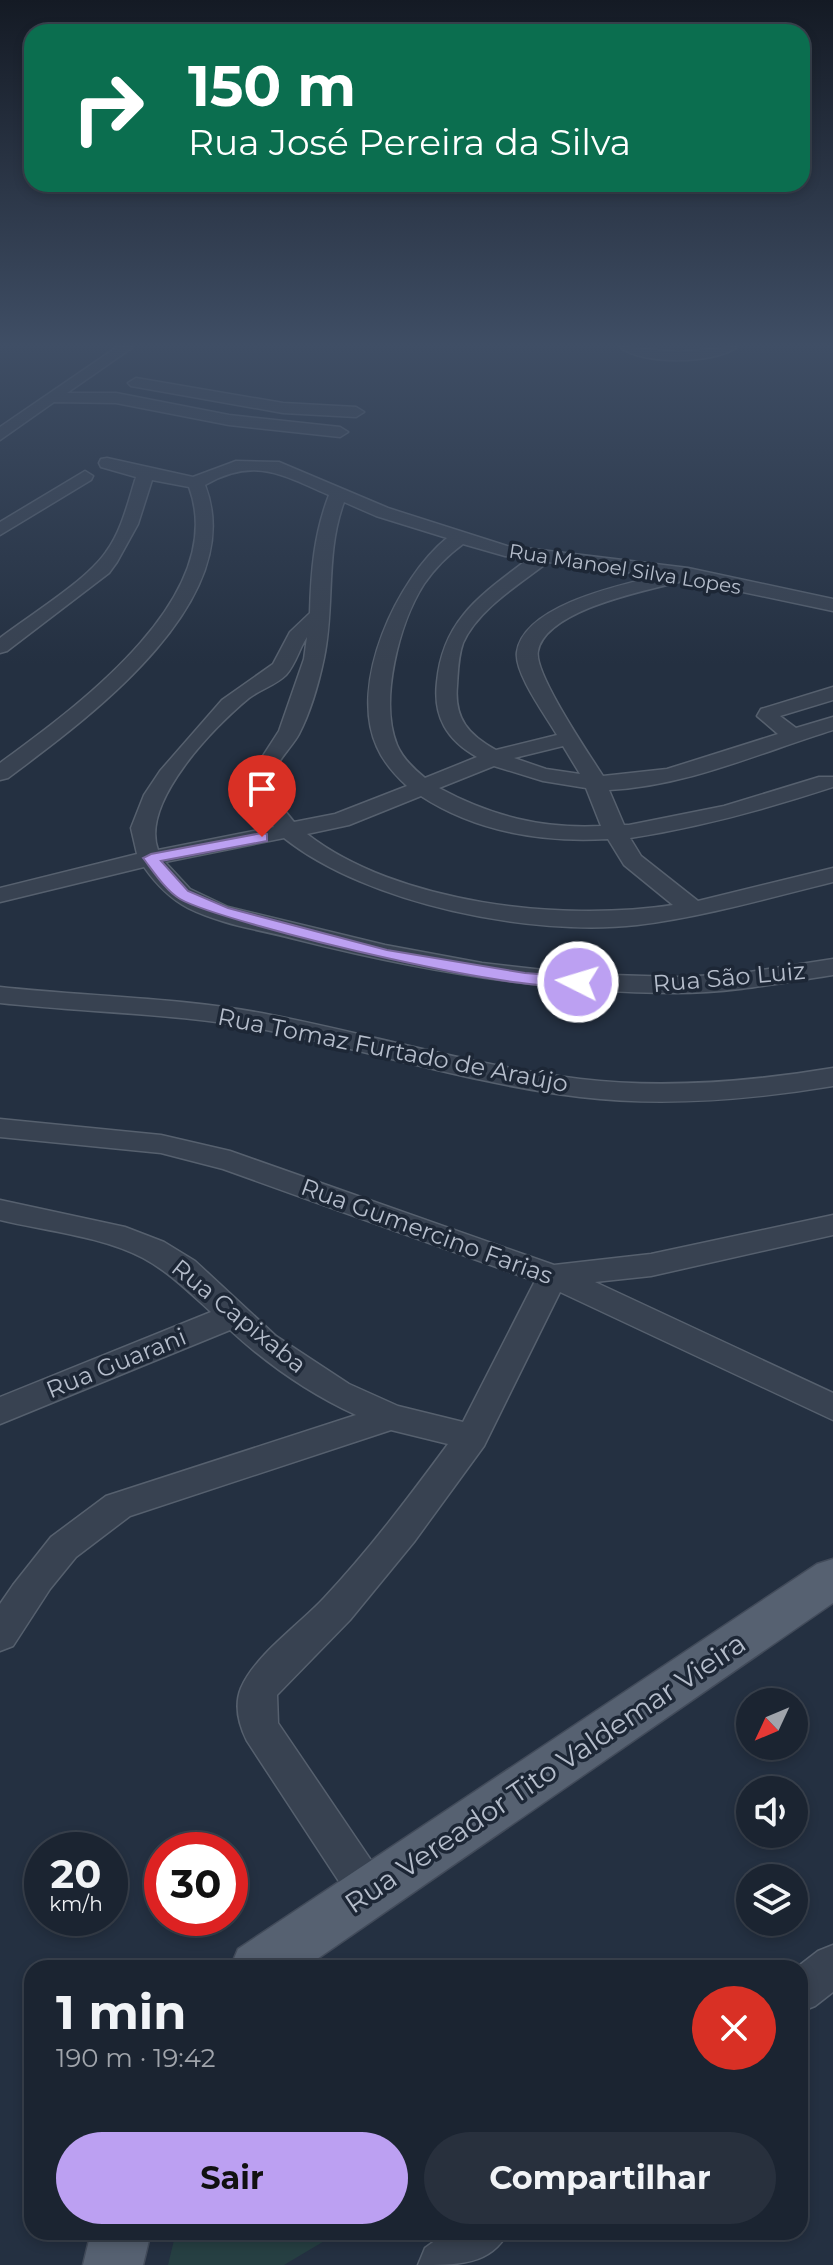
<!DOCTYPE html>
<html lang="pt">
<meta charset="utf-8">
<style>
body{margin:0;font-family:Montserrat,sans-serif;background:#28303d;color:#f1f3f6;height:100vh;display:flex;flex-direction:column;font-size:30px;white-space:nowrap}
*{box-sizing:border-box;margin:0}
p{font-size:26px;color:#a0a4ab}
.icon{flex:none;width:44px;height:44px;fill:none;stroke:currentColor;stroke-width:2;stroke-linecap:round;stroke-linejoin:round}
.map{position:relative;flex:1;overflow:hidden}
.panel{position:absolute;left:24px;top:1960px;width:784px;height:280px;display:flex;flex-direction:column;background:#1b2431;border-radius:24px;box-shadow:0 4px 12px #0003,0 0 0 2px #39414d}
.panel>*{flex:none}
.hud{position:absolute;left:24px;top:24px;width:786px;height:168px;border-radius:24px;box-shadow:0 4px 12px #0003,0 0 0 2px #39414d;background:#0b6e4f;color:#fff;overflow:hidden}
.needle{width:52px;rotate:226deg}
.tools{position:absolute;left:736px;top:1688px;display:grid;gap:16px}
.tools a{display:grid;place-items:center;width:72px;height:72px;border-radius:50%;background:#1b2431;box-shadow:0 4px 12px #0003,0 0 0 2px #39414d;font-size:40px}
.speed{position:absolute;left:24px;top:1832px;display:flex;gap:16px;font-size:40px;font-weight:700;text-align:center}
.speed>*{display:grid;place-content:center;width:104px;height:104px;border-radius:50%;background:#1b2431;box-shadow:0 4px 12px #0003,0 0 0 2px #39414d;line-height:1}
.speed small{font-size:20px;font-weight:400}
.speed .limit{border:12px solid #d22;background:#fff;color:#111}
.pin{position:absolute;display:grid;place-items:center;width:68px;height:68px;color:#fff;margin:-82px -34px;border-radius:50% 50% 50% 0;rotate:-45deg;box-shadow:0 0 8px #0007}
.pin .icon{rotate:45deg}
.me{position:absolute;width:88px;margin:-44px;rotate:275deg;stroke-linejoin:round;filter:drop-shadow(0 0 6px #0008)}
.turn{display:flex;align-items:center;gap:28px;height:168px;padding:0 32px;font-size:36px}
.turn .icon{width:104px;height:104px;stroke-width:2.5}
.turn b{display:block;font-size:56px;line-height:68px}
.round{display:grid;place-items:center;flex:none;width:84px;height:84px;border-radius:42px;background:#28303d}
.headline{display:flex;align-items:center;justify-content:space-between;height:136px;padding:0 32px}
h1{font-size:48px;font-weight:700;line-height:60px}
.primary-button{display:flex;gap:16px;margin-top:auto;padding:16px 32px}
.primary-button a{flex:1;height:92px;border-radius:48px;background:#bca0f2;color:#111;font-size:32px;font-weight:700;line-height:92px;text-align:center}
.primary-button a+a{background:#28303d;color:#f1f3f6}
.map>svg:first-child{display:block}
</style>
<div class="map">
<svg width="833" height="2265" viewBox="0 0 833 2265">
<rect width="100%" height="100%" fill="#243041"/>
<path fill="#263f42" d="M176,2232H335L336,2234L284,2265H168Z"/>
<g fill="none" stroke-linecap="round" stroke-linejoin="round">
<g stroke="#56606e" stroke-width="3">
<g id="minor">
<path d="M117,347H133L67,393H116L229,415L340,427L348,432L340,437L229,425L116,403L54,402L0,440V427Z"/>
<path d="M620,347L678,352L737,347C715,364 642,365 620,347Z"/>
<path d="M136,378L283,403L356,407L364,412L356,417L283,413L131,386L128,383Z"/>
<path d="M107,458L193,477L236,461L279,462L388,508L507,546L688,568L833,599V611L681,579L679,582C644,591 546,610 538,651C533,672 589,754 603,776L667,769L778,734L757,716L761,709L833,687V700L780,716L796,728L833,717V730C759,753 687,786 609,790L624,825H629L724,806L819,777H833V787C766,809 700,827 630,838L641,856L698,901L833,868V882C768,898 703,917 637,925C532,937 367,904 284,838L165,862L190,889L228,907L385,945L482,963L579,974L677,977L736,974L833,959V975C781,983 729,993 676,993C548,993 422,971 299,940C262,930 222,925 188,908C169,898 156,884 144,867L0,902V888L137,854L131,828L144,795L160,771L222,700L273,664L290,632L310,613C311,572 314,534 329,495C283,475 254,456 205,485C250,601 87,719 8,778L0,780V763C75,708 230,597 189,487L152,480L138,524L117,562L109,573L7,651L0,653V638C30,615 86,581 106,552C122,530 128,502 136,477L101,467L99,463L101,459ZM344,502L376,516L447,538C397,579 348,684 377,747C384,763 395,775 407,786L335,814L294,822C284,809 267,793 273,775C277,760 292,747 299,734C310,713 319,682 324,658C335,606 325,553 344,502ZM463,544L505,556L528,559C481,595 443,619 437,682C433,717 447,740 477,757L425,778C414,769 403,759 397,745C379,701 399,623 424,584C435,568 448,555 463,544ZM548,562L658,576C621,585 524,605 517,652C514,673 546,716 557,735L496,750C469,735 454,719 457,686C458,672 458,657 463,643C478,609 520,584 548,562ZM307,637L304,659L279,731L250,776L252,797L274,827L158,850C140,802 215,726 249,698C261,689 276,685 286,675C296,664 299,649 307,637ZM563,746L580,774L546,769L514,758ZM494,766L543,781L586,788L601,826C542,829 491,816 439,788ZM421,796C476,832 544,843 608,839L624,865L673,905C562,922 397,904 307,834L349,825Z"/>
<path d="M85,471L93,476L91,480L0,535V522Z"/>
<path d="M0,987C90,997 182,997 271,1015C374,1035 475,1066 580,1079C664,1089 749,1082 833,1068V1086C749,1100 664,1107 580,1097C475,1084 374,1052 271,1031C182,1013 90,1013 0,1003Z"/>
<path d="M0,1119L161,1135L230,1151L554,1265L651,1254L833,1215V1235L651,1276L595,1282L833,1393V1420L560,1292L484,1446L414,1542L350,1620L277,1695L278,1723L383,1878L389,1892L383,1906L369,1912L355,1906L247,1741C239,1725 234,1705 241,1688C255,1655 300,1624 324,1598C369,1550 409,1497 448,1444L391,1430L130,1516L76,1557L50,1589L13,1646L0,1651V1604L13,1585L51,1537L106,1496L356,1415C310,1394 267,1364 230,1330L0,1424V1397L211,1312C189,1292 169,1272 143,1258C101,1236 46,1231 0,1220V1200L125,1227L164,1242L195,1261L276,1336L349,1384L398,1406L463,1422L535,1281L223,1169L161,1153L0,1137Z"/>
<path d="M833,1945V1992L815,2006L800,2012V1968H796L818,1951Z"/>
<path d="M447,2232H508C491,2265 458,2265 418,2265L425,2248Z"/>
</g>
</g>
<g stroke="#424b5a" stroke-width="3">
<g id="major">
<path d="M833,1559V1603L304,1968H230L238,1949L817,1564Z"/>
<path d="M91,2232H151L143,2265H83Z"/>
</g>
</g>
<use href="#minor" fill="#384251" fill-rule="evenodd"/>
<use href="#major" fill="#566171" fill-rule="evenodd"/>
</g>
<linearGradient id="sky" x2="0" y2="1"><stop stop-color="#141a24"/><stop offset="0.52" stop-color="#3f4e65"/><stop offset="1" stop-color="#3f4e65" stop-opacity="0"/></linearGradient>
<rect width="833" height="664" fill="url(#sky)"/>
<path fill="#bca0f2" stroke="#7a689d" stroke-width="2" d="M262,833L267,834V841L161,861L188,891L228,908L387,950L525,973L578,977L586,982C561,1006 221,923 180,899C166,891 153,871 143,858L151,854Z"/>
<g text-anchor="middle" dominant-baseline="central" stroke-width="7" stroke-linejoin="round" paint-order="stroke">
<g font-size="20" fill="#b5bdcb" stroke="#1d2736">
<text transform="translate(625 569) rotate(9)">Rua Manoel Silva Lopes</text>
</g>
<g font-size="24" fill="#b5bdcb" stroke="#1d2736">
<text transform="translate(729 977) rotate(-5)">Rua São Luiz</text>
<text transform="translate(393 1050) rotate(11)">Rua Tomaz Furtado de Araújo</text>
<text transform="translate(427 1231) rotate(20)">Rua Gumercino Farias</text>
<text transform="translate(239 1316) rotate(39)">Rua Capixaba</text>
<text transform="translate(116 1363) rotate(-22)">Rua Guarani</text>
</g>
<g font-size="28" fill="#b5bdcb" stroke="#1d2736">
<text transform="translate(545 1773) rotate(-34)">Rua Vereador Tito Valdemar Vieira</text>
</g>
</g>
</svg>
<div class="tools">
<a><svg class="needle" viewBox="-14 -14 28 28"><path d="M0-13l5 13h-10z" fill="#e53935"/><path d="M0 13l5-13h-10z" fill="#a0a4ab"/></svg></a>
<a><svg class="icon" aria-label="sound" viewBox="0 0 24 24"><path d="M4 9h4l5-4v14l-5-4H4zM17 9q2 3 0 6"/></svg></a>
<a><svg class="icon" aria-label="layers" viewBox="0 0 24 24"><path d="M12 4l9 5-9 5-9-5zM3 14l9 5 9-5"/></svg></a>
</div>
<div class="speed"><div>20<small>km/h</small></div><div class="limit">30</div></div>
<div class="pin" style="left:262px;top:837px;background:#d93025"><svg class="icon" aria-label="arrive" viewBox="0 0 24 24"><path d="M6 21V4h12l-3 4 3 4H6"/></svg></div>
<svg class="me" style="left:578px;top:982px" viewBox="-20 -20 40 40"><circle r="17" fill="#bca0f2" stroke="#fff" stroke-width="3"/><path d="M0-11L8 9 0 5-8 9z" fill="#fff"/></svg>
<div class="hud">
<div class="turn"><svg class="icon" aria-label="right" viewBox="0 0 24 24"><path d="M7 20v-9h11M14 6l5 5-5 5"/></svg><div><b>150 m</b>Rua José Pereira da Silva</div></div>
</div>
<section class="panel">
<div class="headline"><div><h1>1 min</h1><p>190 m · 19:42</p></div><a class="round" style="background:#d93025;color:#fff"><svg class="icon" aria-label="close" viewBox="0 0 24 24"><path d="M6 6l12 12M18 6L6 18"/></svg></a></div>
<div class="primary-button"><a>Sair</a><a>Compartilhar</a></div>
</section>
</div>
